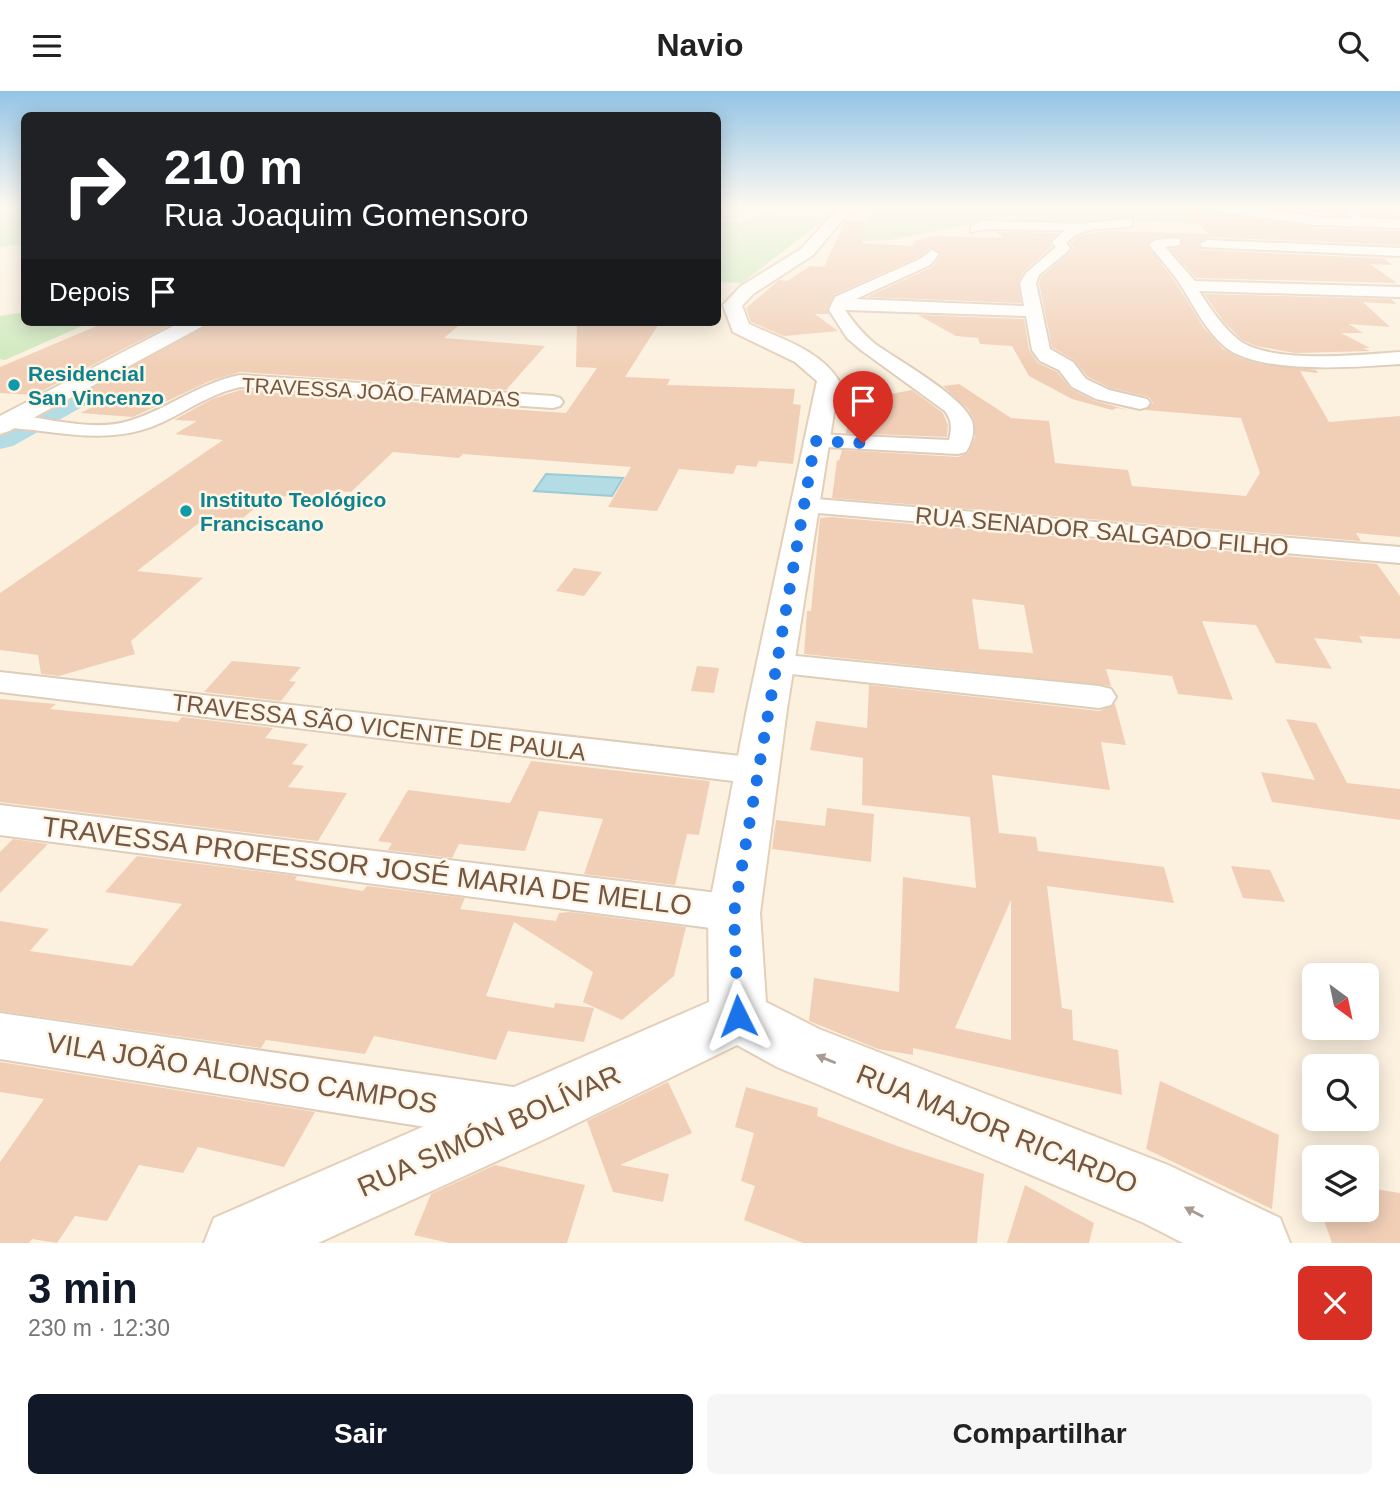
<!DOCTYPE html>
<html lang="pt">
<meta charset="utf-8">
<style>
body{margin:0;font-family:Arial,sans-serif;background:#f6f6f6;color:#222;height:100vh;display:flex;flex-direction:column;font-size:26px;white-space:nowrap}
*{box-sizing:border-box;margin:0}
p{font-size:23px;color:#767676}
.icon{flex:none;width:38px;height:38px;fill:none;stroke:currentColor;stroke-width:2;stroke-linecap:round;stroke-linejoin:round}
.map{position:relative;height:1152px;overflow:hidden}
.side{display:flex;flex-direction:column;background:#fff;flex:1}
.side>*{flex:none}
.hud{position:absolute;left:21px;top:21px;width:700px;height:214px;border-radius:10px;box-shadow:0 4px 18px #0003;background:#202124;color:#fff;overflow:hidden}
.needle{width:46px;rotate:147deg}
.tools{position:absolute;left:1302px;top:872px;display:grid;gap:14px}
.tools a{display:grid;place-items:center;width:77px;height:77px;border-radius:10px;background:#fff;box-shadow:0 4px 18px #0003;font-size:35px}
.pin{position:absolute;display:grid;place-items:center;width:60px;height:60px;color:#fff;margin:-72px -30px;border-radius:50% 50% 50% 0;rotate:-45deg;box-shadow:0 0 7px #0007}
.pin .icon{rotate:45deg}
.me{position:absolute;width:77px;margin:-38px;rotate:357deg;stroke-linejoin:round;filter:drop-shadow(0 0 5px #0008)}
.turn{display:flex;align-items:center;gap:24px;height:147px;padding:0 28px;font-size:32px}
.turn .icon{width:91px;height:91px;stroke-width:2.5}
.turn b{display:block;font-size:49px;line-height:60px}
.then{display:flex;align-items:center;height:66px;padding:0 28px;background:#0003;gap:14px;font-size:26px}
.round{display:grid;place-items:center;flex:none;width:74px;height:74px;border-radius:10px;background:#f6f6f6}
.overview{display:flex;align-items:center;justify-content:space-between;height:119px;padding:0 28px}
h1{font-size:42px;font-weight:800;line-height:52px;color:#111827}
.action{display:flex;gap:14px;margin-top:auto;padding:14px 28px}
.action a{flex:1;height:80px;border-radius:10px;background:#111827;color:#fff;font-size:28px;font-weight:800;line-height:80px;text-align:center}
.action a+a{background:#f6f6f6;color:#222}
header{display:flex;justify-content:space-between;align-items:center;height:91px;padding:0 28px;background:#fff;font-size:32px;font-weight:800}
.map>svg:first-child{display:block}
</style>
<header><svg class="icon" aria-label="menu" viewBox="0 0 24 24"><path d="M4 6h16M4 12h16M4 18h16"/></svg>Navio<svg class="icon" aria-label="search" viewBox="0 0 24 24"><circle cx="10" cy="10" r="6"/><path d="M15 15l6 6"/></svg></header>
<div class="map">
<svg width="1400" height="1152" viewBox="0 0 1400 1152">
<rect width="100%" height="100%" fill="#fcf1df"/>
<g fill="#cee9be">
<path d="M0,115H24V153L0,156Z"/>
<path d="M884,115H1180L1258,122L1292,133L1304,143L1160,130L1029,131L1011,125L890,149L842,151Z"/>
<path d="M760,124L826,127L742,192L718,191V130L742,131Z"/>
<path d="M24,221V231H91L5,269L0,268V225Z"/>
</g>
<path fill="#b4dce4" stroke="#9bcbd6" stroke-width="2" d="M546,383L623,387L612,405L534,400Z"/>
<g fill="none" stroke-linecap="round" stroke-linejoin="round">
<path fill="#b4dce4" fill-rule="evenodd" d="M191,231H226L222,237L13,355L0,358V332Z"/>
</g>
<g fill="#f1cfb7" fill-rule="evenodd">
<path d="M1180,115H1195L1205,122L1318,137L1400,140V154L1207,146L1197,152L1202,159L1398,168L1383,167L1393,174L1370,173L1397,192L1196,187L1170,158L1182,156V146H1156L1146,152L1176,192L1204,237L1223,258L1240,267L1261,273L1316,279L1318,282L1300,280L1329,331L1400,325V446L1356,442L1361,450L832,407L837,369L839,370L842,359L958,366L968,362L975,346L974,329L968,318L943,295L959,293L1011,327L1049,330L1055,372L1128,379L1132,395L1246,405L1260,382L1241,327L1145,319L1153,312L1149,306L1110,297L1088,286L1074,269L1052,256L1039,192L1041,186L1070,161L1073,157L1070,152L1082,144L1106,140L1209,143Z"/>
<path d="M1261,115H1295L1347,117L1345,124Z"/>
<path d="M1365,118L1389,119L1400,126L1364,125Z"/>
<path d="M845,130H863L862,152L912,155L914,150L933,145L1003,147L997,141L1058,142L1049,151L1052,156L1024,180L1018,191L1021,212L867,206L932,176L942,163L930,157L919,166L834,204L827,218L829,223H815L838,240L784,245L751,231L746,217L779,189L787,190L810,175L824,176Z"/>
<path d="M1204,203L1391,208L1396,213L1363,211L1390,236L1349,233L1363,242H1341L1370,257H1363L1370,260L1295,262L1256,255L1241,248L1224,231Z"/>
<path d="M918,224L1024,228L1029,259L1038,272L1057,281L1071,298L1095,310L1128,319L1117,317L1112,319L1072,308L1029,285L1012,255L980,253L978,247L956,245Z"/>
<path d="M106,231L174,232L34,304L0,302V276Z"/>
<path d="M248,231H463L444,247L545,255L506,299L240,281L210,290L133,326L80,322L107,309L75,307L207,233L248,235Z"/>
<path d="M577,231H660L625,286L670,288L667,294L795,298L793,313L801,314L793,373L759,370L756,376L737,374L733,383L679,378L657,420L608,416L631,376L463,363L459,367L393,361L351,401L324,399L314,408L271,404L233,435L199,432L137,480L203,487L131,550L135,563L59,585L41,583L38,564L0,559V502L223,349L175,343L197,330L174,329L212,308L240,299L566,322L597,277L576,276Z"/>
<path d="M912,299L943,322L948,334L947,346L846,342L852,315L866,316L868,301L890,303Z"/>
<path d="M830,426L1377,473L1400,505V548L1359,545L1363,552L1314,547L1332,578L1276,572L1256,534L1202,530L1233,609L1178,603L1172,585L1106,578L1111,595L804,563L807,520H811L820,427ZM972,508L1024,514L1033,562L979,558Z"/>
<path d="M574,477L602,481L584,505L556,500Z"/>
<path d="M232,570L301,576L289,590L296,591L281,610L204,601Z"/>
<path d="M697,575L719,577L714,602L691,600Z"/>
<path d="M869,594L1099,620L1115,613L1126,654L1101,651L1110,699L992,684L999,742L1036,746L1038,760L1164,776L1174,812L1047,795L1062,917L1072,919L1073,949L1118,959L1122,1004L913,957V964L878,958L809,930L814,887L899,901L903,786L976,797L970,726L862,714L863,667L810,659L816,630L867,637ZM1011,809V949L955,937Z"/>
<path d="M0,608L56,613L50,618L178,631L182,626L273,637L265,647L308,653L292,673L304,675L288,696L347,702L318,750L0,711Z"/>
<path d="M1286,628L1316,632L1347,692L1400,698V729L1272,711L1261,681L1315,689Z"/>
<path d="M531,670L710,690L699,744L687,743L675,794L584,783L603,728L539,720L525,760L459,753L452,767L388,759L392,752L378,750L408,699L510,712Z"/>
<path d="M827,717L874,723L871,771L772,758L776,729L825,735Z"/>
<path d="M13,748L48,753L0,802V761Z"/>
<path d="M137,765L297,785L295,789L363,800L367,795L465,807L460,818L556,830L559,822L570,821L686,836L674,885L622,929L583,911L593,881L514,831L486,905L554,917L555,912L594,917L584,951L508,940L496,969L374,945L365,963L266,949L261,957L0,920V830L49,838L30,860L132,875L182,813L105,801Z"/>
<path d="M1231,775L1270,779L1285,811L1243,807Z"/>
<path d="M0,971L315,1021L284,1076L198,1056L183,1082L139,1074L107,1130L75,1125L57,1152L32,1148L29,1152H0V1071L44,1008L0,1001Z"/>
<path d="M1160,990L1279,1044L1272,1118L1146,1058Z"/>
<path d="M668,991L692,1042L620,1074L669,1083L663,1111L613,1101L587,1030Z"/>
<path d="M746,996L818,1017L817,1025L900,1056L984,1083L977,1152H803L744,1129L755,1095L741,1090L754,1042L735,1036Z"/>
<path d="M495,1074L585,1094L567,1152H449L414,1144L431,1103Z"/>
<path d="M1025,1094L1094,1132L1089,1152H1007Z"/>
<path d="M1367,1097L1400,1102V1152H1332L1320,1118H1367Z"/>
</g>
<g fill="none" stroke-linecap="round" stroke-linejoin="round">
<g stroke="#dfcdbb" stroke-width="4">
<g id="street">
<path d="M1352,115H1364L1359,122L1363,129L1361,132L1351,129L1347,122Z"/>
<path d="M1128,128L1132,129V135C1109,139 1085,133 1066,152L1070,157L1068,160L1039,184L1036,192L1050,258L1073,271L1086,288L1109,299L1147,308L1150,312L1147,316L1140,318L1096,308L1072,296L1059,279L1040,270L1032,259L1026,225L845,219C854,232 862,242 874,252C897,269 963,305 972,330C975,340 972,352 966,361L958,363L807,355L804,350L807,345L815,343L949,349C952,338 952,329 945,320L861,259L847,247L829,219L835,206L920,168L932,159L939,163L930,174L856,208L1024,215L1020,192L1026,182L1056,156L1052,151L1065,139L984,138L971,141V135L982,130L1081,133Z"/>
<path d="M1175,147L1180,148V154L1165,156L1195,190L1400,196V206L1199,200C1210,217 1223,237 1240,250C1273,273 1360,264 1400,261V273C1357,276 1260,284 1225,256C1206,240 1194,215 1182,196C1173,181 1159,167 1149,153L1156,149Z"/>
<path d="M1207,149L1400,157V165L1202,156L1200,153Z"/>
<path d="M240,284L553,305L560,307L563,311L560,315L553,317L240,296C213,302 191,317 167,329C126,350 85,346 41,340C29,338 8,339 0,330L2,324L10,323C47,327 93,341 129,330C168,318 199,292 240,284Z"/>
<path d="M804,407L1400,456V472L795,420L791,415L795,410Z"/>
<path d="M776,563L1099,595L1111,598L1116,606L1111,614L1099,617L764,580L759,573L764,566Z"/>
<path d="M0,581L758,667L771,671L777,680L771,689L758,693L0,601Z"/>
<path d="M0,714L734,804L750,809L756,822L750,835L734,840L0,744Z"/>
<path d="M0,922L513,996L532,1004L540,1023L532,1042L513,1050L0,968Z"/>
</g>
</g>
<g stroke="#e4cfb9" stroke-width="4">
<g id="secondary">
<path d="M840,115H854L813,164L753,203L742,215L749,233C781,248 820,259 839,290L787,618L760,822L766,911L819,938L1168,1074L1280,1127L1290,1152H1183L1144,1132L777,976L737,954L547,1047L318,1152H204L214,1127L709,911L708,822L747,618L817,290L795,271L733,241L723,214L741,195L801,158Z"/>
<path d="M1198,115H1241L1318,126L1390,128L1400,129V137L1318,134L1205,119Z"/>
<path d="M181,231H206L203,235L9,340L0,343V325Z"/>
</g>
</g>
<use href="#street" fill="#fff" fill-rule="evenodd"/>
<use href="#secondary" fill="#fff" fill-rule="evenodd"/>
</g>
<defs><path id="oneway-solid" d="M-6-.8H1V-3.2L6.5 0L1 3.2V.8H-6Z" transform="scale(1.75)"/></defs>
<g fill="#aa9a91">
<use href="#oneway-solid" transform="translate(826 968) rotate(-158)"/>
<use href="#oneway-solid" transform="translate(1194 1121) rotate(-153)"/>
</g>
<linearGradient id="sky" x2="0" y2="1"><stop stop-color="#93c4e6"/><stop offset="0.42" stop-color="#fef9f1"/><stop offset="1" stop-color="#fef9f1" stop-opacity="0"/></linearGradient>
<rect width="1400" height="276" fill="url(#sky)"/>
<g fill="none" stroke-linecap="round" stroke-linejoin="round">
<path stroke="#1a73e8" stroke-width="12" stroke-dasharray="0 21.6" d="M738,925L734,822L815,350L863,352"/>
</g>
<g fill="#0f9aa8" stroke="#fff5e5" stroke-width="2.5">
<circle cx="14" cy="294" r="7"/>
<circle cx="186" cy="420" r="7"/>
</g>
<g text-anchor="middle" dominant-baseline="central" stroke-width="5" stroke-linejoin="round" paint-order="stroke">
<g font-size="21" font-weight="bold" fill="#0d838f" stroke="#fff5e5" text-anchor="start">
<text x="28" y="282">Residencial<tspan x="28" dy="24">San Vincenzo</tspan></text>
<text x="200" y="408">Instituto Teológico<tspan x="200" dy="24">Franciscano</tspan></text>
</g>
<g font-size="21" fill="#725747" stroke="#fff5e5">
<text transform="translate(381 301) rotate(3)">TRAVESSA JOÃO FAMADAS</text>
</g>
<g font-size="24" fill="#725747" stroke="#fff5e5">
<text transform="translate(1102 440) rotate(5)">RUA SENADOR SALGADO FILHO</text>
<text transform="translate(379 636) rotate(7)">TRAVESSA SÃO VICENTE DE PAULA</text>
</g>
<g font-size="28" fill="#725747" stroke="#fff5e5">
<text transform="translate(367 775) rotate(7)">TRAVESSA PROFESSOR JOSÉ MARIA DE MELLO</text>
<text transform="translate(242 982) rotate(9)">VILA JOÃO ALONSO CAMPOS</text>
<text transform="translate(997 1038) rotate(22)">RUA MAJOR RICARDO</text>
<text transform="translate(489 1040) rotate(-24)">RUA SIMÓN BOLÍVAR</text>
</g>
</g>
</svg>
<div class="tools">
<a><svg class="needle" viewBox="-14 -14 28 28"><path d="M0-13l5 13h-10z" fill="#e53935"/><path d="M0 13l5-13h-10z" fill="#767676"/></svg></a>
<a><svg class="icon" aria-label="search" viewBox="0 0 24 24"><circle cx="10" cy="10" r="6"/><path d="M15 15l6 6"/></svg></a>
<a><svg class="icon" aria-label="layers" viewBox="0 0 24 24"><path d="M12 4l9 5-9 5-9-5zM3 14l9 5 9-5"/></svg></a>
</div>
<div class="pin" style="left:863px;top:352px;background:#d93025"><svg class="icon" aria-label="arrive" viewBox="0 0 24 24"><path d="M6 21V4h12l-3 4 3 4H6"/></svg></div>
<svg class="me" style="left:738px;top:925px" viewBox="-20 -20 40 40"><path d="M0-17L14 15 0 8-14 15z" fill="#1a73e8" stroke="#fff" stroke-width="4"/></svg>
<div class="hud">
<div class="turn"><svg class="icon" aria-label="right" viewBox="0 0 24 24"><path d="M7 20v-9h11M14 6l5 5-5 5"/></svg><div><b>210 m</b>Rua Joaquim Gomensoro</div></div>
<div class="then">Depois<svg class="icon" aria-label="arrive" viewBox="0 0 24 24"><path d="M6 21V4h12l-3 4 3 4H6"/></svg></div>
</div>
</div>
<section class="side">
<div class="overview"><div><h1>3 min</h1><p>230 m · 12:30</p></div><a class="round" style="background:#d93025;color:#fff"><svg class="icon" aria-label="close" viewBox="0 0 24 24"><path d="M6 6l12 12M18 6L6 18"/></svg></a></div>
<div class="action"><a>Sair</a><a>Compartilhar</a></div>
</section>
